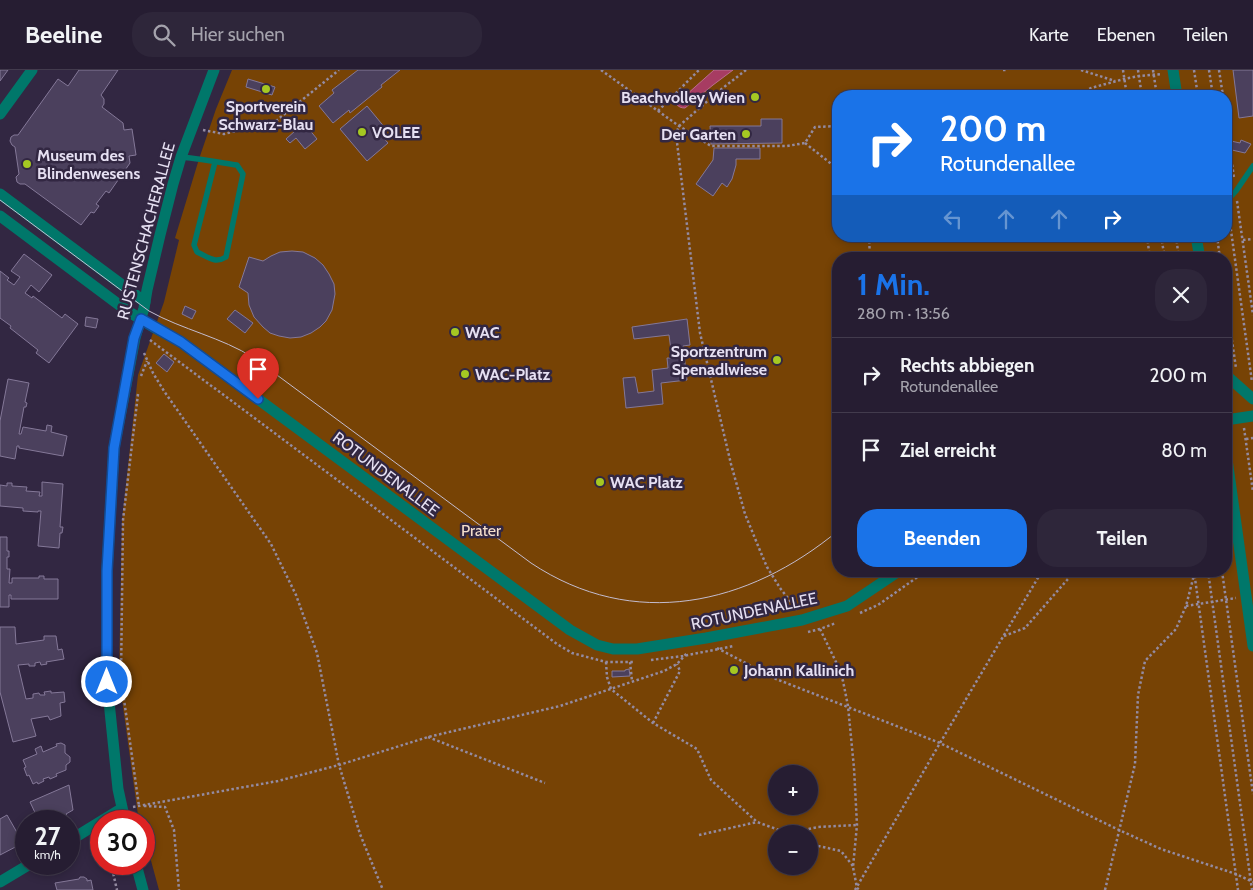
<!DOCTYPE html>
<html lang="de">
<meta charset="utf-8">
<style>
body{margin:0;font-family:Cabin,sans-serif;background:#2e263a;color:#f1f3f6;height:100vh;display:flex;flex-direction:column;font-size:19px;white-space:nowrap}
*{box-sizing:border-box;margin:0}
p{font-size:16px;color:#a4a2ac}
.icon{flex:none;width:28px;height:28px;fill:none;stroke:currentColor;stroke-width:2;stroke-linecap:round;stroke-linejoin:round}
.map{position:relative;flex:1;overflow:hidden}
.details{position:absolute;left:832px;top:182px;width:400px;height:325px;display:flex;flex-direction:column;background:#261d32;border-radius:20px;box-shadow:0 2px 8px #0003,0 0 0 1px #423b4d}
.details>*{flex:none}
.guide{position:absolute;left:832px;top:20px;width:400px;height:152px;border-radius:20px;box-shadow:0 2px 8px #0003,0 0 0 1px #423b4d;background:#1a73e8;color:#fff;overflow:hidden}
.tools{position:absolute;left:768px;top:695px;display:grid;gap:10px}
.tools a{display:grid;place-items:center;width:50px;height:50px;border-radius:50%;background:#261d32;box-shadow:0 2px 8px #0003,0 0 0 1px #423b4d;font-size:25px}
.speed{position:absolute;left:15px;top:740px;display:flex;gap:10px;font-size:25px;font-weight:700;text-align:center}
.speed>*{display:grid;place-content:center;width:65px;height:65px;border-radius:50%;background:#261d32;box-shadow:0 2px 8px #0003,0 0 0 1px #423b4d;line-height:1}
.speed small{font-size:12px;font-weight:400}
.speed .limit{border:8px solid #d22;background:#fff;color:#111}
.pin{position:absolute;display:grid;place-items:center;width:42px;height:42px;color:#fff;margin:-51px -21px;border-radius:50% 50% 50% 0;rotate:-45deg;box-shadow:0 0 5px #0007}
.pin .icon{rotate:45deg}
.me{position:absolute;width:55px;margin:-28px;rotate:0deg;stroke-linejoin:round;filter:drop-shadow(0 0 4px #0008)}
.turn{display:flex;align-items:center;gap:18px;height:105px;padding:0 25px;font-size:22px}
.turn .icon{width:65px;height:65px;stroke-width:2.5}
.turn b{display:block;font-size:35px;line-height:42px}
.lanes{display:flex;align-items:center;height:48px;padding:0 25px;background:#0003;justify-content:center;gap:25px;direction:ltr}
.lanes .off{opacity:.35}
.round{display:grid;place-items:center;flex:none;width:52px;height:52px;border-radius:20px;background:#2e263a}
.head{display:flex;align-items:center;justify-content:space-between;height:85px;padding:0 25px}
h1{font-size:30px;font-weight:800;line-height:38px;color:#1a73e8}
.primary-button{display:flex;gap:10px;margin-top:auto;padding:10px 25px}
.primary-button a{flex:1;height:58px;border-radius:20px;background:#1a73e8;color:#fff;font-size:20px;font-weight:800;line-height:58px;text-align:center}
.primary-button a+a{background:#2e263a;color:#f1f3f6}
ul{padding:0;list-style:none}
li{display:flex;align-items:center;gap:15px;height:75px;padding:0 25px;border-top:1px solid #423b4d}
li div{flex:1}
li b{display:block;font-size:19px}
li em{font-style:normal}
header{display:flex;align-items:center;gap:30px;box-sizing:border-box;height:70px;padding:0 25px;background:#261d32;border-bottom:1px solid #423b4d}
header strong{font-size:24px}
nav{display:flex;gap:28px;margin-inline-start:auto;font-size:18px}
.search{width:350px;height:45px;background:#2e263a;display:flex;align-items:center;gap:12px;box-sizing:border-box;padding:0 18px;border-radius:20px;color:#a4a2ac;font-size:19px}
.map>svg:first-child{display:block}
</style>
<header>
<strong>Beeline</strong>
<div class="search"><svg class="icon" aria-label="search" viewBox="0 0 24 24"><circle cx="10" cy="10" r="6"/><path d="M15 15l6 6"/></svg>Hier suchen</div>
<nav><a>Karte</a><a>Ebenen</a><a>Teilen</a></nav>
</header>
<div class="map">
<svg width="1253" height="820" viewBox="0 0 1253 820">
<rect width="100%" height="100%" fill="#322742"/>
<path fill="#774305" fill-rule="evenodd" d="M232,0H1253V820H159L144,765V751H140L138,745L119,608L122,451L138,305L164,232L179,170L175,168L199,89L216,39ZM839,26H1226V166H839ZM839,189H1226V501H839ZM776,704H809V736H776ZM776,764H809V796H776Z"/>
<path fill="#a73c62" stroke="#ba6d8d" d="M714,0H733L713,15L685,38C681,38 679,37 676,34Z"/>
<g fill="#4b405d" stroke="#847898">
<path d="M0,0H8L0,11Z"/>
<path d="M79,0H118L101,25L104,29V34L102,37L123,53L124,60L132,59L136,85L129,86L130,93L109,123L106,121L96,134L99,136L94,143L91,142L81,155L25,114H20L17,112L16,107L19,104L15,77L12,75L10,71L11,67L14,65H18L58,9L68,16Z"/>
<path d="M358,0H400L381,15L382,17L350,43L349,40L333,53L319,36L334,23L332,20Z"/>
<path d="M1233,0H1253V46L1239,48Z"/>
<path d="M248,9L275,17L272,25L246,17Z"/>
<path d="M367,36L386,59L380,64L388,73L367,91L340,59Z"/>
<path d="M761,49H782V73L711,74L710,56H761Z"/>
<path d="M304,53L317,69L305,79L296,68L290,73L286,69Z"/>
<path d="M1241,70L1251,74L1245,83L1232,80L1231,71L1240,73Z"/>
<path d="M714,78H760V89H736V95L732,109L727,117L722,113L713,126L696,114L713,90Z"/>
<path d="M292,181L303,182L315,188L323,195L329,204L334,214L335,224L332,240L326,251L320,257L311,263L301,267L290,268L279,266L270,263L263,257L254,247L249,235L248,223L239,217L249,187L263,191L271,186L280,182Z"/>
<path d="M24,184L52,205L39,222L31,215L25,223L32,228L33,226L62,248L65,244L78,254L49,293L36,283L38,280L10,258L11,256L0,248V201L9,208L7,210L14,215L20,207L11,201Z"/>
<path d="M185,236L196,241L192,249L182,244Z"/>
<path d="M235,240L253,253L245,263L227,249Z"/>
<path d="M86,247L98,249L96,258L85,256Z"/>
<path d="M687,249L690,275L683,276L687,310L661,313L663,334L626,338L623,308L635,307L638,323L654,321L652,300L668,298L667,288H672L669,265L634,269L632,257Z"/>
<path d="M164,284L174,292L167,302L156,293Z"/>
<path d="M8,309L29,313L25,332L27,333L26,337H24L19,364H21L23,357L46,361L47,355L52,356L51,362L67,366L63,386L19,378V376H17L15,389L0,386V351Z"/>
<path d="M42,412L63,414L60,457H63L62,463H60L59,478L38,476L41,441H38V442L23,441V438L0,436V415L7,416V413H12V416L27,417L26,421L40,422L39,426H42Z"/>
<path d="M0,467H7V481H9V487H7V499H10L9,513H12V508H39V506H44V509H58V529H11V525H9V537H0Z"/>
<path d="M0,557H15L16,574L44,570V566H56L58,580L62,579L64,589L46,592L47,594L41,595L40,592L35,593V596H29V594L18,595L26,629L33,628V624L39,623L40,625H45L44,622L51,621V623L64,622L65,632L60,633L61,646L50,650L48,646L31,649L36,666L13,672L0,622Z"/>
<path d="M629,599L630,606L612,607V601H625V600Z"/>
<path d="M61,673L65,675V683L70,687V692L66,695V700L56,704L57,706L50,709L49,707L43,709L44,711L38,714L37,712L33,714L29,705L27,706L24,698L26,697L23,690L37,684L35,679L41,676L43,682L57,676L56,674Z"/>
<path d="M69,715L73,740L66,744L67,745L54,751H39L30,732Z"/>
<path d="M7,745L23,773L0,785V749Z"/>
<path d="M80,807H84L87,809V811L91,810L93,820H57L55,813L79,809Z"/>
</g>
<g fill="none" stroke-linecap="round" stroke-linejoin="round">
<g stroke="#948ba2" stroke-width="2.5" stroke-dasharray="2.5 2.5" stroke-linecap="butt">
<path d="M601,0L679,56L711,76H787L805,73L815,57L839,56"/>
<path d="M746,0L719,21L679,56L676,64L700,263L731,394L745,444L761,483L767,497L780,518L798,541"/>
<path d="M1003,0H1006"/>
<path d="M1081,0L1115,11"/>
<path d="M1123,0L1127,26"/>
<path d="M1138,0L1142,26"/>
<path d="M1153,0L1157,26"/>
<path d="M1194,0L1198,26"/>
<path d="M1209,0L1213,26"/>
<path d="M1219,0L1223,26"/>
<path d="M1076,26L1091,18L1124,9L1139,6L1162,4"/>
<path d="M658,41L699,0"/>
<path d="M1226,50L1234,108"/>
<path d="M203,60L224,64L276,51L339,0"/>
<path d="M805,73L839,100"/>
<path d="M1237,131L1253,245"/>
<path d="M1228,139L1252,312"/>
<path d="M869,166L870,189"/>
<path d="M1147,166L1150,189"/>
<path d="M1161,166L1165,189"/>
<path d="M1176,166L1179,189"/>
<path d="M1217,166L1220,189"/>
<path d="M1243,170L1253,169"/>
<path d="M1226,230L1236,298"/>
<path d="M150,270L557,574L572,583L606,592H635"/>
<path d="M144,283L153,303L164,321L271,474L296,525L317,583L339,695L360,764L383,820"/>
<path d="M141,306L147,291"/>
<path d="M138,324L123,450L121,608L139,736"/>
<path d="M1244,358L1253,422"/>
<path d="M1246,369L1253,368"/>
<path d="M1194,501L1238,820"/>
<path d="M1208,501L1252,820"/>
<path d="M1222,501L1253,724"/>
<path d="M1186,536L1236,528"/>
<path d="M860,543L878,535L926,501"/>
<path d="M820,559L836,592L843,611L848,636L854,698L857,755L853,797L857,818L860,820"/>
<path d="M808,562L820,559L836,553"/>
<path d="M1004,566L1025,558L1075,501"/>
<path d="M717,578L776,609L940,673L1119,760L1161,779L1236,804L1253,812"/>
<path d="M651,590L683,586L734,576"/>
<path d="M606,592L607,607L611,619L653,653L697,679L711,710L757,752L790,764"/>
<path d="M630,592L632,611"/>
<path d="M653,653L680,601L677,594"/>
<path d="M428,667L545,713"/>
<path d="M144,736L165,737L174,760L179,820"/>
<path d="M133,737L278,711L339,695L428,667L560,636L664,601L677,594L687,583"/>
<path d="M789,763L818,757L857,755"/>
<path d="M699,765L757,752"/>
<path d="M809,772L814,775L841,781L853,796"/>
<path d="M111,794L117,820"/>
<path d="M855,820L940,673L1042,501"/>
<path d="M1105,820L1135,694L1138,625L1145,591L1176,559L1186,536L1194,505"/>
</g>
<g stroke="#00776a" stroke-width="5.5">
<path d="M181,87C200,89 218,92 237,95L243,104L226,187C215,194 208,187 197,182L194,175L215,92"/>
<path d="M1226,132L1236,121L1253,96"/>
</g>
<g stroke="#00776a" stroke-width="11">
<path d="M1173,0L1177,26"/>
<path d="M0,44L32,0"/>
<path d="M0,124L145,232"/>
<path d="M0,146L126,240L155,258L181,272L570,560L597,575L613,579H637L706,568L802,550L847,536L899,501"/>
<path d="M1196,166L1200,189"/>
<path d="M1226,305L1253,329"/>
<path d="M1226,350L1253,346"/>
<path d="M1226,382L1253,576"/>
<path d="M125,751L118,719L107,612V501L114,378L135,268L144,238L147,220L160,165L173,114L181,87L214,0"/>
<path d="M69,771L121,739"/>
<path d="M136,794L143,820"/>
<path d="M0,812L30,794"/>
</g>
<path stroke="#c3bcd0" stroke-width="1" d="M0,130L149,241C183,260 221,267 254,288L531,493C633,561 748,536 839,460"/>
</g>
<g fill="none" stroke-linecap="round" stroke-linejoin="round">
<g stroke="#114b97" stroke-width="12">
<path id="route" d="M107,612V501L114,378L134,268L141,249L181,272L258,329"/>
</g>
<use href="#route" stroke="#1a73e8" stroke-width="9"/>
</g>
<g fill="#a5c822" stroke="#322742" stroke-width="2">
<circle cx="266" cy="19" r="5"/>
<circle cx="755" cy="27" r="5"/>
<circle cx="362" cy="62" r="5"/>
<circle cx="746" cy="64" r="5"/>
<circle cx="27" cy="94" r="5"/>
<circle cx="455" cy="262" r="5"/>
<circle cx="777" cy="290" r="5"/>
<circle cx="465" cy="304" r="5"/>
<circle cx="600" cy="412" r="5"/>
<circle cx="734" cy="600" r="5"/>
</g>
<g text-anchor="middle" dominant-baseline="central" stroke-width="5" stroke-linejoin="round" paint-order="stroke">
<g font-size="16" font-weight="bold" fill="#e6e0f2" stroke="#322742" text-anchor="start">
<text x="745" y="27" text-anchor="end">Beachvolley Wien</text>
<text x="266" y="36" text-anchor="middle">Sportverein<tspan x="266" dy="18">Schwarz-Blau</tspan></text>
<text x="372" y="62">VOLEE</text>
<text x="736" y="64" text-anchor="end">Der Garten</text>
<text x="37" y="85">Museum des<tspan x="37" dy="18">Blindenwesens</tspan></text>
<text x="465" y="262">WAC</text>
<text x="767" y="281" text-anchor="end">Sportzentrum<tspan x="767" dy="18">Spenadlwiese</tspan></text>
<text x="475" y="304">WAC-Platz</text>
<text x="610" y="412">WAC Platz</text>
<text x="744" y="600">Johann Kallinich</text>
</g>
<g font-size="16" fill="#e6e0f2" stroke="#322742">
<text transform="translate(146 161) rotate(-75)">RUSTENSCHACHERALLEE</text>
<text transform="translate(386 404) rotate(37)">ROTUNDENALLEE</text>
<text transform="translate(754 541) rotate(-12)">ROTUNDENALLEE</text>
</g>
<g font-size="16" fill="#f5dfcc" stroke="#322742">
<text x="481" y="460">Prater</text>
</g>
</g>
</svg>
<div class="tools">
<a>+</a>
<a>−</a>
</div>
<div class="speed"><div>27<small>km/h</small></div><div class="limit">30</div></div>
<div class="pin" style="left:258px;top:329px;background:#d93025"><svg class="icon" aria-label="arrive" viewBox="0 0 24 24"><path d="M6 21V4h12l-3 4 3 4H6"/></svg></div>
<svg class="me" style="left:107px;top:612px" viewBox="-20 -20 40 40"><circle r="17" fill="#1a73e8" stroke="#fff" stroke-width="3"/><path d="M0-11L8 9 0 5-8 9z" fill="#fff"/></svg>
<div class="guide">
<div class="turn"><svg class="icon" aria-label="right" viewBox="0 0 24 24"><path d="M7 20v-9h11M14 6l5 5-5 5"/></svg><div><b>200 m</b>Rotundenallee</div></div>
<div class="lanes"><svg class="icon off" aria-label="left" viewBox="0 0 24 24"><path d="M17 20v-9H6M10 6l-5 5 5 5"/></svg><svg class="icon off" aria-label="ahead" viewBox="0 0 24 24"><path d="M12 20V5M6 11l6-6 6 6"/></svg><svg class="icon off" aria-label="ahead" viewBox="0 0 24 24"><path d="M12 20V5M6 11l6-6 6 6"/></svg><svg class="icon" aria-label="right" viewBox="0 0 24 24"><path d="M7 20v-9h11M14 6l5 5-5 5"/></svg></div>
</div>
<section class="details">
<div class="head"><div><h1>1 Min.</h1><p>280 m · 13:56</p></div><a class="round"><svg class="icon" aria-label="close" viewBox="0 0 24 24"><path d="M6 6l12 12M18 6L6 18"/></svg></a></div>
<ul>
<li><svg class="icon" aria-label="right" viewBox="0 0 24 24"><path d="M7 20v-9h11M14 6l5 5-5 5"/></svg><div><b>Rechts abbiegen</b><p>Rotundenallee</p></div><em>200 m</em></li>
<li><svg class="icon" aria-label="arrive" viewBox="0 0 24 24"><path d="M6 21V4h12l-3 4 3 4H6"/></svg><div><b>Ziel erreicht</b></div><em>80 m</em></li>
</ul>
<div class="primary-button"><a>Beenden</a><a>Teilen</a></div>
</section>
</div>
